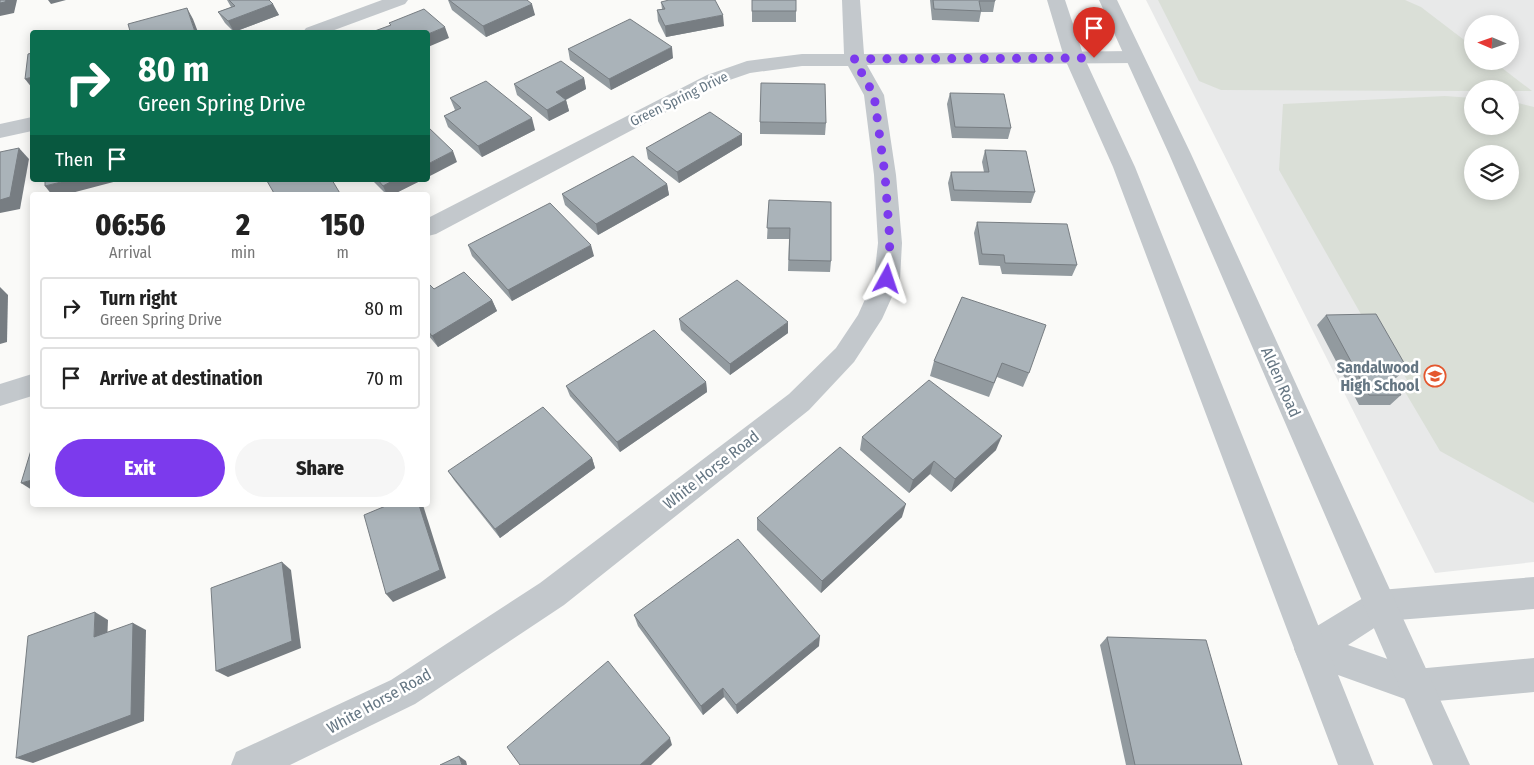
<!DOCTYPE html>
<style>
body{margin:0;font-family:"Fira Sans Condensed",sans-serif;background:#f6f6f6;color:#222;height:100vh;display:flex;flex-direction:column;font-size:19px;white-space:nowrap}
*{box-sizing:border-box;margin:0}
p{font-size:16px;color:#767676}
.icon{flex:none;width:28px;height:28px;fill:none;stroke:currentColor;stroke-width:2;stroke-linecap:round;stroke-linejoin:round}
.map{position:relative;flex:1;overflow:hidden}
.details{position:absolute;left:30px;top:192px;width:400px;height:315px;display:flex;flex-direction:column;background:#fff;border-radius:5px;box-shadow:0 2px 12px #0003}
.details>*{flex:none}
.guide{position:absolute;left:30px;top:30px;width:400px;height:152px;border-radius:5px;box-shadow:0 2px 12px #0003;background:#0b6e4f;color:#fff;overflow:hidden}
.needle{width:32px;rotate:272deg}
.buttons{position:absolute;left:1464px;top:15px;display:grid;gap:10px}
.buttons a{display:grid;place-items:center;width:55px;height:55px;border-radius:50%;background:#fff;box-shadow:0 2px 12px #0003;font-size:25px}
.pin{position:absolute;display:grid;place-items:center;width:42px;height:42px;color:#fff;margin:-51px -21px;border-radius:50% 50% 50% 0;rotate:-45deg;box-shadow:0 0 5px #0007}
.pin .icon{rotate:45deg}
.me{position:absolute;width:55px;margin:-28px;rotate:5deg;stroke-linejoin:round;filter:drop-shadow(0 0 4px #0008)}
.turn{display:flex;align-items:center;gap:18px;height:105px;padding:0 25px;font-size:22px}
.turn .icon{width:65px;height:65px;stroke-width:2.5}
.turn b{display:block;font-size:35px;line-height:42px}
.then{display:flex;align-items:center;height:48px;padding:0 25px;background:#0003;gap:10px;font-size:19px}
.eta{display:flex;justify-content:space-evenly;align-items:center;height:85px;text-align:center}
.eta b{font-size:30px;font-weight:800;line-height:35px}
.primary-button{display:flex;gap:10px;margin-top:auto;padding:10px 25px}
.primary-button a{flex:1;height:58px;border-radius:30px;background:#7c3aed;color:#fff;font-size:20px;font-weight:800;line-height:58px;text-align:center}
.primary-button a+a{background:#f6f6f6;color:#222}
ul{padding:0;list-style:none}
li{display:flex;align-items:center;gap:15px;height:62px;margin:0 10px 8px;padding:0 15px;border:2px solid #e0e0e0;border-radius:5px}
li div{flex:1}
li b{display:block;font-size:19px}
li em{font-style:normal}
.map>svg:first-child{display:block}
</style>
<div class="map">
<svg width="1534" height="765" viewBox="0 0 1534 765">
<rect width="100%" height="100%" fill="#fafaf8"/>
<path fill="#e8e9e9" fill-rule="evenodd" d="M1146,0H1534V562L1435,573ZM1472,24H1510V61H1472ZM1472,89H1510V126H1472ZM1472,154H1510V191H1472Z"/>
<g fill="#dadfd7" fill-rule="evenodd">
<path d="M1158,0H1405L1421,7L1472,46V61H1493L1532,91H1510V89H1472V91L1221,90L1199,81Z"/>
<path d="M1445,96L1472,98V126H1510V101L1534,107V503L1440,451L1398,380H1407L1370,316H1362L1279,170L1283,104ZM1472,154H1510V191H1472Z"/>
</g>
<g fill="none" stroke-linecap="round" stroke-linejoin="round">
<g fill="#c3c8cc" fill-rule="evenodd">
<path d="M382,0H408L405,4L329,32H303L306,28Z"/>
<path d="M842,0H860L864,54L1134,51L1141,53L1144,57L1141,61L1134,63L867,65L884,95L896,175L902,243L900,279L882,319L854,362L809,410L564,605L415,704L290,765H231L236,752L391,680L540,583L789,394L836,348L858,315L874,279L878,243L874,175L864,95L848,66H802L750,73L721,83L436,234L428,236V218L707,75L747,61L802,54H844Z"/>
<path d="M32,117V131L0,138V124Z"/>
<path d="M32,374V396L0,406V384Z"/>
<path d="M1534,577V609L1385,621L1348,645L1416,669L1534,658V692L1416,703L1299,661L1294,649L1299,637L1368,595L1380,590Z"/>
</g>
<g fill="#c3c8cc" fill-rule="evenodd">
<path d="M1047,0H1065L1084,57L1135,167L1374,765H1338L1113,167L1064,57Z"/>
<path d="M1099,0H1117L1191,154L1470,765H1433L1169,154Z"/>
</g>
</g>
<g fill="#929a9f">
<path d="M227,0H269L279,15L234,32L225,23L218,12L231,7Z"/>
<path d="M448,0H527L535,15L486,37L452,10Z"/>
<path d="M752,0L796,11V22H752Z"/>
<path d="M930,0H995V1L993,12H981L979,22L932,20Z"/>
<path d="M661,2L724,26L666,37L658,21L657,10L662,9Z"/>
<path d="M568,49L673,58L611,90L570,60Z"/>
<path d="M584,78L586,89L566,100L569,111L549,121L517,95L514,84Z"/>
<path d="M950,93L1011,128L1008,139L952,138L947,104Z"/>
<path d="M450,98L535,130L482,157L448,127L444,116L455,110Z"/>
<path d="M760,122L826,123L825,135L760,134Z"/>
<path d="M742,145L679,183L648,159L646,148Z"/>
<path d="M985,150L1035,192L1031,203L951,201L948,183L951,172H984L982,162Z"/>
<path d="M372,180H422L392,195H387Z"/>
<path d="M667,184L669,195L598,235L565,205L562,194Z"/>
<path d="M769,200L831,261L830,272L788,271L789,239H767Z"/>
<path d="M977,222L1077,265L1072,276L1002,274L1000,266L979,265L974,233Z"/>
<path d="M468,245L594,256L512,301L472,256Z"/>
<path d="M428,283L434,289L492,300L497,311L438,347L428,335Z"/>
<path d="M962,297L1029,373L1023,387L997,377L989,397L930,376L934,361Z"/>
<path d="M1326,315L1407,368L1396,378H1391L1401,395L1390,405H1359L1317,325Z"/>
<path d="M679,319L788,333L730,375L681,330Z"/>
<path d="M706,382L707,392L620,452L570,396L566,386Z"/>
<path d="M862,437L996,450L951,492L930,474L909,493L860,450Z"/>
<path d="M592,458L595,468L500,538L454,480L448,471Z"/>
<path d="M902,517L821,593L757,530V518Z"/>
<path d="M634,615L819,646L737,714L724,697L703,715L638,626Z"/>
<path d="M1107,637L1242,765H1126L1100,645Z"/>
</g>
<g fill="#777d82">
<path d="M6,0H17L14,13L0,16V3Z"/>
<path d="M48,0H66L51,4Z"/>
<path d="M273,4L279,15L234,32L228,21Z"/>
<path d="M532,4L535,15L486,37L483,26Z"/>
<path d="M187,8L193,19L198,32H195Z"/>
<path d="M723,15L724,26L666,37L665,26Z"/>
<path d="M445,27L449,38L428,47V34Z"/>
<path d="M672,47L673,58L611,90L609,79Z"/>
<path d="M32,77V88L25,79Z"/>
<path d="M584,78L586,89L559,103L556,92Z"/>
<path d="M566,100L569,111L549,121L547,110Z"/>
<path d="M532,118L535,130L482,157L478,146Z"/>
<path d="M742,134V145L679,183L677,172Z"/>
<path d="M19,148L29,159L20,209L0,213V200Z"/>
<path d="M453,151L457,162L428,177V164Z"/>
<path d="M69,180H121L64,195H52L45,186Z"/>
<path d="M394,180H422L392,195H387L383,186Z"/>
<path d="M667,184L669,195L598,235L596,224Z"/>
<path d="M591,245L594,256L512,301L508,290Z"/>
<path d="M0,287L8,295L7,342L0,344Z"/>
<path d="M492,300L497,311L438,347L432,336Z"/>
<path d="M788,322V333L730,375V364Z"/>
<path d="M428,370L430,375L428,377Z"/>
<path d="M706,382L707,392L620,452L617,442Z"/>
<path d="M1002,436L996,450L951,492L955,479Z"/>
<path d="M592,458L595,468L500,538L495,529Z"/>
<path d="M934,461L930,474L909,493L913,480Z"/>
<path d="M32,480V490L21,483Z"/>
<path d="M906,504L902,517L821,593L822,581Z"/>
<path d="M419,505H423L446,578L393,602L386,594Z"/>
<path d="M282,562L291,570L301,648L228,677L216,671Z"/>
<path d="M95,612L108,620L107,644L94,637Z"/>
<path d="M133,623L146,630L144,721L33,763L16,758Z"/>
<path d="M820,636L819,646L737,714L736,705Z"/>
<path d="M723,688L724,697L703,715L701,706Z"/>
<path d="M670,738L672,745L651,765H640Z"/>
<path d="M459,756L466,761L467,765H462Z"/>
</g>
<g fill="#aab3b9" stroke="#777d82">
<path d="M0,0H6L5,2L0,3Z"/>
<path d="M229,0H269L273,4L228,21L218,12L235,6Z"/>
<path d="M449,0H527L532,4L483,26Z"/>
<path d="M669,0H715L723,15L665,26L657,10L665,9L661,2Z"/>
<rect x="752" y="0" width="44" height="11"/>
<path d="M933,0H995V1H979L981,11L934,9Z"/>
<path d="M187,8L195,32H126L130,31L128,24Z"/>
<path d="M424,9L445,27L428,34V32H372L391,25L389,23Z"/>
<path d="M630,19L672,47L609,79L568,49Z"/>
<path d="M32,53V77L25,79L28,54Z"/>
<path d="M561,61L584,78L556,92L566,100L547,110L514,84Z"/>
<path d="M486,81L532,118L478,146L444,116L461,108L450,98Z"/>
<path d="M761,83L825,84L826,123L760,122Z"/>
<path d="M950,93L1004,94L1011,128L955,127Z"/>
<path d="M710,112L742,134L677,172L646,148Z"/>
<path d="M428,127L453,151L428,164Z"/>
<path d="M19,148L10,197L0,200V152Z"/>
<path d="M985,150L1026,151L1035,192L954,190L951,172H989Z"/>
<path d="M633,156L667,184L596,224L562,194Z"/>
<path d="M45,180H69L45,186Z"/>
<path d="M269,180H332L341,195H275L267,181Z"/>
<path d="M378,180H394L383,186Z"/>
<path d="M769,200L831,202V261L789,260L790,228H767Z"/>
<path d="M550,203L591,245L508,290L468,245Z"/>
<path d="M977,222L1067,224L1077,265L1005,263L1004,255L982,254Z"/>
<path d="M464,272L492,300L432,336L428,331V283L434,289Z"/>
<path d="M737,280L788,322L730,364L679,319Z"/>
<path d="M962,297L1046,325L1029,373L1002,363L994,383L934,361Z"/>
<path d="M1376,314L1407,368H1386L1401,395H1369L1326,315Z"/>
<path d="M654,330L706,382L617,442L566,386Z"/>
<path d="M929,380L1002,436L955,479L934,461L913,480L862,437Z"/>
<path d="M543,407L592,458L495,529L448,471Z"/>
<path d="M32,447V480L21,483Z"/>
<path d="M840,447L906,504L822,581L757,518Z"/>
<path d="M388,505H419L440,570L386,594L364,515Z"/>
<path d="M738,539L820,636L736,705L723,688L701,706L634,615Z"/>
<path d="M282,562L292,641L216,671L211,588Z"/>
<path d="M95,612L94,637L133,623L131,715L16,758L28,636Z"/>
<path d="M1107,637L1206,640L1242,765H1135Z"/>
<path d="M608,661L670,738L640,765H520L507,747Z"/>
<path d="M459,756L462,765H440Z"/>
</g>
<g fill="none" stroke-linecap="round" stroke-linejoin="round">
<path stroke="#7c3aed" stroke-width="9" stroke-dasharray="0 16.2" d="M887,279L890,242L885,175L874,95L854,59L1094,58"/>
</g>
<defs>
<g id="school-ring" transform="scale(1.125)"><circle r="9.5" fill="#fff" stroke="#e4572e" stroke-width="1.5"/><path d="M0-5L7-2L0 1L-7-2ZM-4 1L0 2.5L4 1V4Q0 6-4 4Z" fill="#e4572e"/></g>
</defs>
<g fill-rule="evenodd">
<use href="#school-ring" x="1435" y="376"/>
</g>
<g text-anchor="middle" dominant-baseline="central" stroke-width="5" stroke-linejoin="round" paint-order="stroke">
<g font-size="14" fill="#657683" stroke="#fff">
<text transform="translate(679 99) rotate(-26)">Green Spring Drive</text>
</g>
<g font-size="16" font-weight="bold" fill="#657683" stroke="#fff" text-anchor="end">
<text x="1419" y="367">Sandalwood<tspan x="1419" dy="18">High School</tspan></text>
</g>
<g font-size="16" fill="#657683" stroke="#fff">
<text transform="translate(1281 382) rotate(66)">Alden Road</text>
<text transform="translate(711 470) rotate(-38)">White Horse Road</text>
<text transform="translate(379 701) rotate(-29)">White Horse Road</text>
</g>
</g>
</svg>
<div class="buttons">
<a><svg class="needle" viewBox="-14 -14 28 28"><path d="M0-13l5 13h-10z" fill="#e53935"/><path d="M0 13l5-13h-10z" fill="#767676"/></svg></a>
<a><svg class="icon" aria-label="search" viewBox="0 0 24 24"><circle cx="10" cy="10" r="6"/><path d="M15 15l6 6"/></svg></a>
<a><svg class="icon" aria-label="layers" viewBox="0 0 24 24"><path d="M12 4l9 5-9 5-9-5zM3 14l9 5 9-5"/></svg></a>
</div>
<div class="pin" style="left:1094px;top:58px;background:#d93025"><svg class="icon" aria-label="arrive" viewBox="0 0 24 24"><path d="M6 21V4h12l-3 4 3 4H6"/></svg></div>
<svg class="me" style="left:887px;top:279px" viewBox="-20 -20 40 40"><path d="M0-17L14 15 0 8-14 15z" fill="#7c3aed" stroke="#fff" stroke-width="4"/></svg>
<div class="guide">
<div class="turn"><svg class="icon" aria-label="right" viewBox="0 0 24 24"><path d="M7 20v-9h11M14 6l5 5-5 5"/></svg><div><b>80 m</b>Green Spring Drive</div></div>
<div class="then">Then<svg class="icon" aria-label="arrive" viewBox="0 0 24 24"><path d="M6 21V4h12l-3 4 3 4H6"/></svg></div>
</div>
<section class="details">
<div class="eta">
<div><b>06:56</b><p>Arrival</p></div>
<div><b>2</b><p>min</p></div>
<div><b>150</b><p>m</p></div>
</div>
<ul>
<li><svg class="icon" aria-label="right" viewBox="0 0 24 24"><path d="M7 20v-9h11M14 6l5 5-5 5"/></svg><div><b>Turn right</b><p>Green Spring Drive</p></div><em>80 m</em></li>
<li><svg class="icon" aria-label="arrive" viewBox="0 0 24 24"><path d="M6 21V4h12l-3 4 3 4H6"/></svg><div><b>Arrive at destination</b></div><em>70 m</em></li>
</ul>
<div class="primary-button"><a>Exit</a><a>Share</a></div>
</section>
</div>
